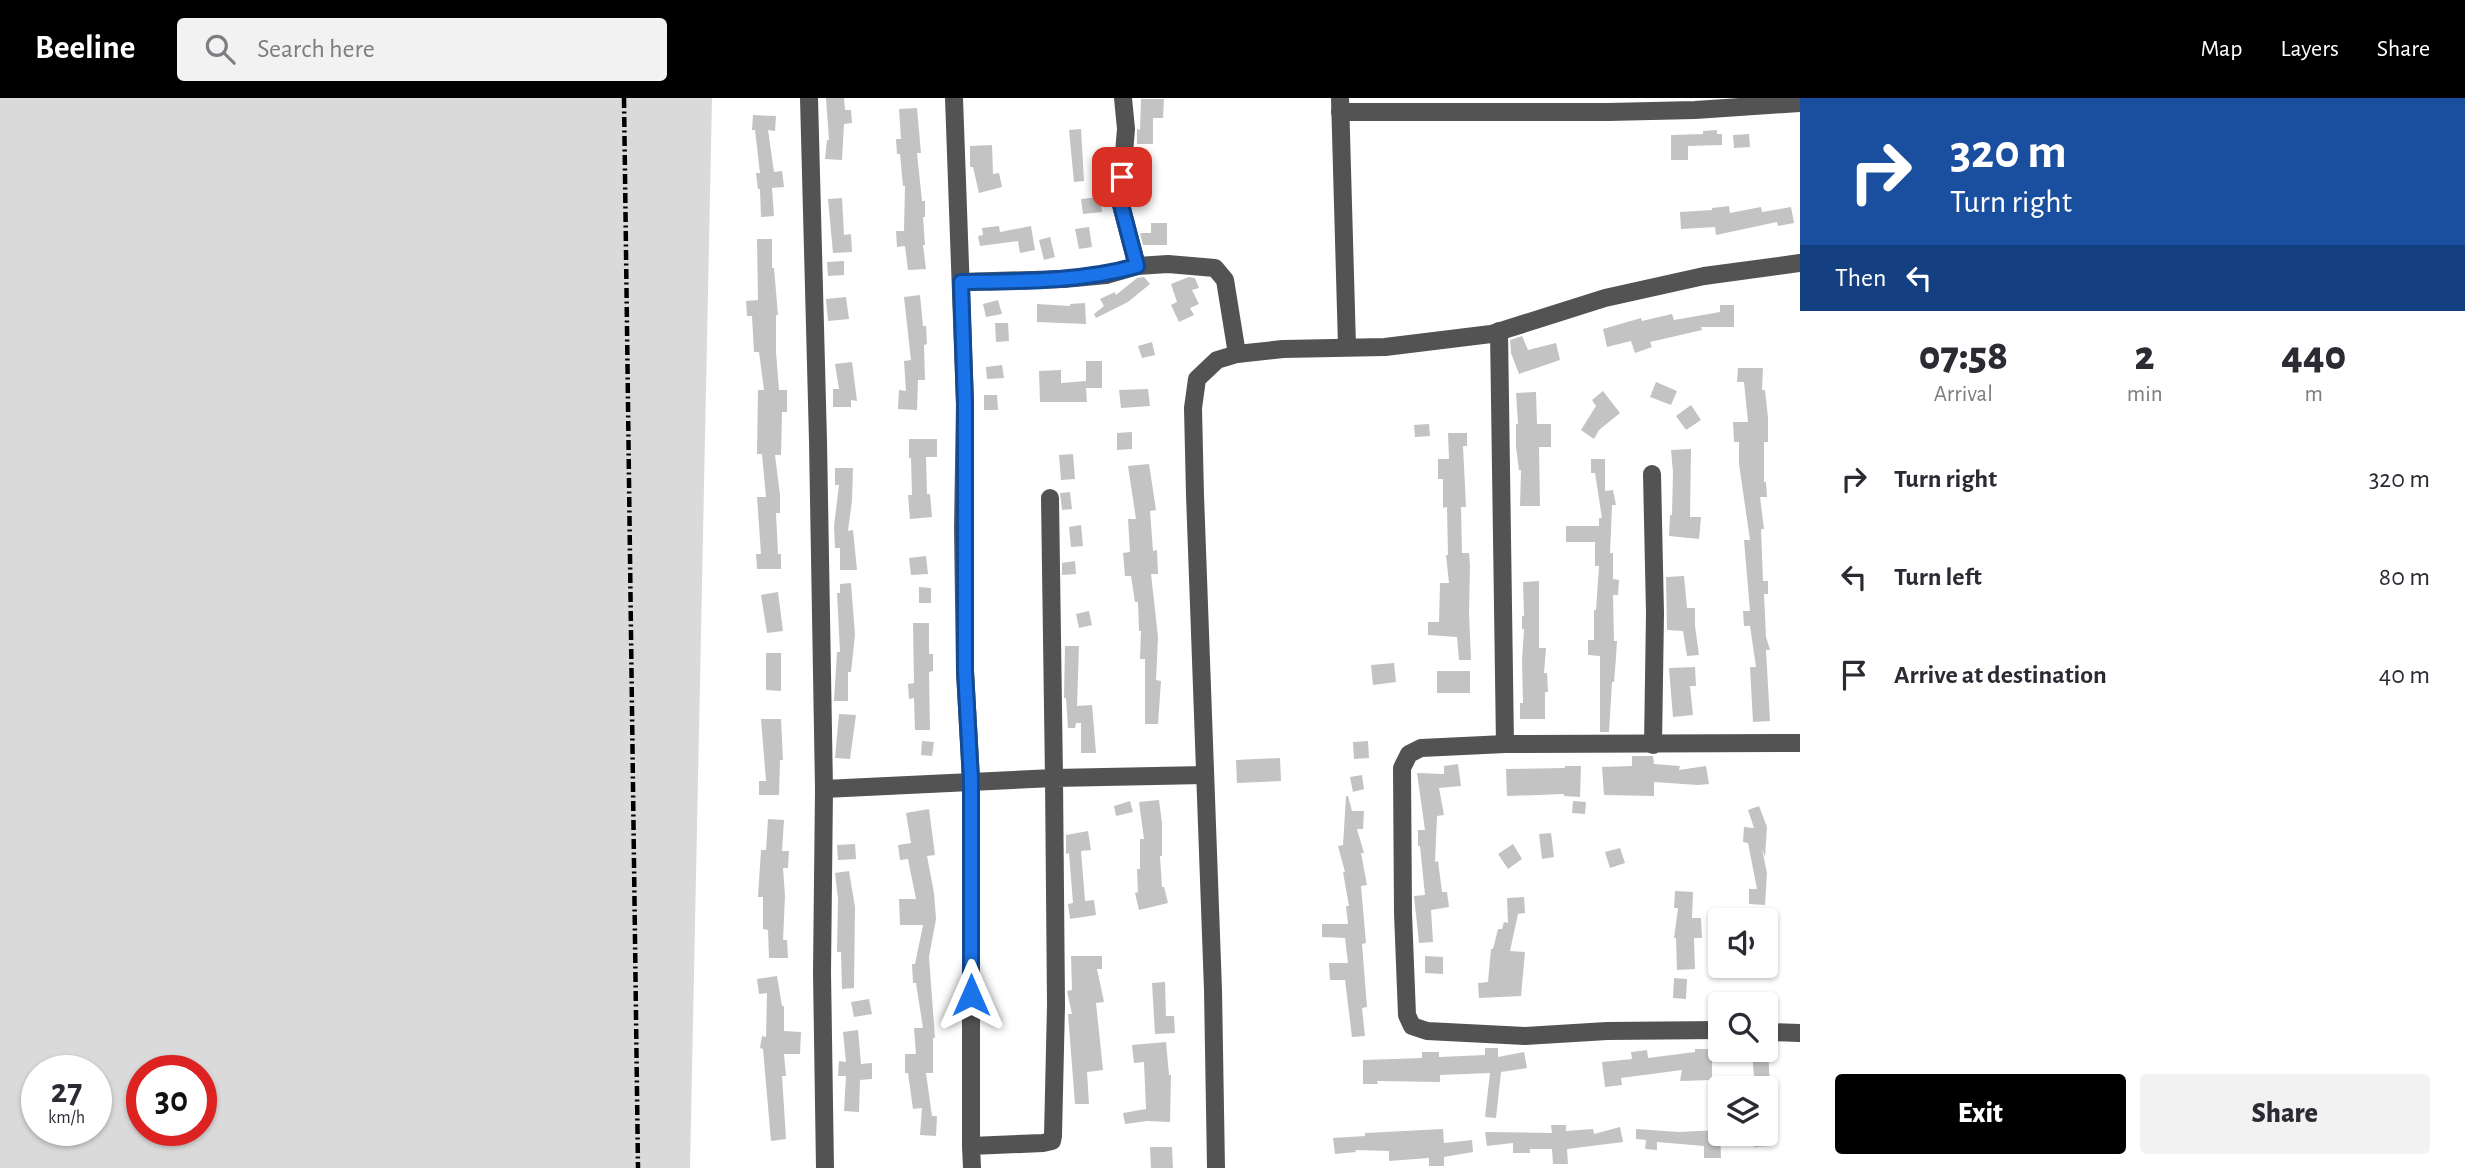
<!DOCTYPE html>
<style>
body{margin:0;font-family:"Alegreya Sans",sans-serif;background:#f2f2f3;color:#2b2b33;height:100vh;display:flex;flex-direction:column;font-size:26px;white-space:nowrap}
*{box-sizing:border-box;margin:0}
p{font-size:23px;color:#7c7c81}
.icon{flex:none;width:38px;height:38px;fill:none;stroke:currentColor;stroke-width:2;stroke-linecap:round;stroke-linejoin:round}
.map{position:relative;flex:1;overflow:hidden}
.sheet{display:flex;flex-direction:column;background:#fff;width:665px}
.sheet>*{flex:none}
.guide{background:#1a4fa0;color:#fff;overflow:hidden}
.buttons{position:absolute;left:1708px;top:810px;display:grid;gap:14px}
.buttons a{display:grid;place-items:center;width:70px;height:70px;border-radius:7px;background:#fff;box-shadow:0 2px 5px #0004;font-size:35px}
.speed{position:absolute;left:21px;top:957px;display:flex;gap:14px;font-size:35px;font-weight:700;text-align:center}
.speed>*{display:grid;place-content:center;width:91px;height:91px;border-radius:50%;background:#fff;box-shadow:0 2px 5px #0004;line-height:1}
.speed small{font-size:18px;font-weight:400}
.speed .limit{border:10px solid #d22;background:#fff;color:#111}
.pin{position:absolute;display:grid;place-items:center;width:60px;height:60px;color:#fff;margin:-30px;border-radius:14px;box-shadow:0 4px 10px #0006}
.me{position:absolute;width:77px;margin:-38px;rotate:0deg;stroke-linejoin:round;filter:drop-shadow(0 0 5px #0008)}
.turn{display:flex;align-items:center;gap:24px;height:147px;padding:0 35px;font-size:32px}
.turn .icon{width:91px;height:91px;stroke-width:2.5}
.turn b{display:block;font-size:49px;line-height:60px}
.then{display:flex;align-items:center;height:66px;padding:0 35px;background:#0003;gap:14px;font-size:26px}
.eta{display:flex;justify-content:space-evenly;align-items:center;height:119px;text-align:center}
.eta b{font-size:42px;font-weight:800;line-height:49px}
.primary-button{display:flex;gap:14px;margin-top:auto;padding:14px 35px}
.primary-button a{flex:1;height:80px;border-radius:7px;background:#000;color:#fff;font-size:28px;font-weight:800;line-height:80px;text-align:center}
.primary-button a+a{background:#f2f2f3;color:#2b2b33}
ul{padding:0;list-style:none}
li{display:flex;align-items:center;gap:21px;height:98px;padding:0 35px}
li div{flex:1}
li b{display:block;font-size:26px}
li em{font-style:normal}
header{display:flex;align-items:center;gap:42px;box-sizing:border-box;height:98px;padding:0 35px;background:#000;color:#fff}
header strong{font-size:33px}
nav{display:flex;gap:38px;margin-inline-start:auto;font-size:24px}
.search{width:490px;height:63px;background:#f2f2f3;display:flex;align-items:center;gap:18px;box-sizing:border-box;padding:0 24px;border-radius:7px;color:#7c7c81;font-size:26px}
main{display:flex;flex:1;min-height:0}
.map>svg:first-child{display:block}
</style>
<header>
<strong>Beeline</strong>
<div class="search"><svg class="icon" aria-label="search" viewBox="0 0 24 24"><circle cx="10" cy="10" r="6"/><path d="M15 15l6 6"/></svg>Search here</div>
<nav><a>Map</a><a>Layers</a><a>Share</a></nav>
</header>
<main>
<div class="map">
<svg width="1800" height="1070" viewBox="0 0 1800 1070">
<rect width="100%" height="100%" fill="#fff"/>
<path fill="#dadada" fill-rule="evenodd" d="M0,0H712L690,1070H0ZM37,973H96V1032H37ZM142,973H201V1032H142Z"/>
<g fill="#c3c3c3">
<path d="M826,0H844L845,12H851L852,25L844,26L842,62L825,61L827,42H829Z"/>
<path d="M1141,1H1164L1163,20H1153V46H1137V31L1140,32Z"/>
<path d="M917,10L921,55H917L922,103H925V119H923L925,147H923L926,171L908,172L905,148L897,149L896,133H904L905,88H903L900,56H897L896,41H901L899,11Z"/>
<path d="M753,17L776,18L775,33L768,32L774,74L782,73L784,89L772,90L774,118L761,119L760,91H758L756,75H760L755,32H752Z"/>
<path d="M1081,31L1084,83L1074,84L1069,32Z"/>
<path d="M1717,32V36H1722V47L1688,48V62H1671V37L1703,36V33Z"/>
<path d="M1749,36L1750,49L1734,50L1733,37Z"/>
<path d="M992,47L993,76L999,75L1002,89L979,95L973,69H970V48Z"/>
<path d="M1100,99L1102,114L1083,116L1081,101Z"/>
<path d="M842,100L844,137L851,136L852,154L833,155L828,101Z"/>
<path d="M1729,108L1730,115L1761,109L1762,114L1791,109L1794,125L1778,128L1777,124L1716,137L1715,129L1681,131L1680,114L1712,112V110Z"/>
<path d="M1151,125H1167V147H1143L1140,135H1151Z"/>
<path d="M999,128L1000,134L1031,128L1035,152L1020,155L1018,143L980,148L978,138L983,137L982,130Z"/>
<path d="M1089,129L1092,149L1079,151L1075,131Z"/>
<path d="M1050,139L1055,159L1044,162L1039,142Z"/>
<path d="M757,141H772V170H774L778,217H776V254L779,292H787V314H782L781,357H775L780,397V415H776L778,456H781V471H757L756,456H761L757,399H766L762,356H757L758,292H764L759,254H754L752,218H747L746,203L758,202Z"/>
<path d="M844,163V177L828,178L827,164Z"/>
<path d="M1144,179L1150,186L1128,204L1096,220L1094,216L1104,208L1100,201L1115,194L1116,197L1137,180Z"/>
<path d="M1189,179L1195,180L1199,190L1192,192L1199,206L1190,210L1194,217L1179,224L1171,207L1177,204L1171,186Z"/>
<path d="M920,197L923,228H926L927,246L924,247L925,282H918L917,312L898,311L899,292L906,293L904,263L911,262L904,199Z"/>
<path d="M846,199L849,221L828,223L826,201Z"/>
<path d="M998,202L1002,216L986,219L983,206Z"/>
<path d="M1085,205L1086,226L1037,224V206L1070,208V206Z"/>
<path d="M1720,207H1734V229H1701L1702,232L1650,244L1652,249L1635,255L1631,243L1607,249L1603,231L1641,220L1642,223L1672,216L1674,222L1720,214Z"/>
<path d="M995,225H1008L1009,243L996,244Z"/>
<path d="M1522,238L1528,252L1556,245L1560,262L1519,276L1511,255L1510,242Z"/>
<path d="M1152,244L1155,257L1142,260L1138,248Z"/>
<path d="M1086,263H1102V290H1086L1087,304H1040L1039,273L1061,272V285L1086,283Z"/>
<path d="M852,264L857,303L851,302V309H833V291H839L835,266Z"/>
<path d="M1002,267L1004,280L987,281L986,269Z"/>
<path d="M1738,270H1763L1762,292H1765L1768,320V344H1764V384H1766L1767,399H1760L1764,431H1761L1763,483H1768V496H1764L1766,539L1770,552H1766L1770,623L1753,624L1750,569H1756L1750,528H1744L1743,513H1750L1744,442H1750L1739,366V344H1734L1733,324H1748L1744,284H1737Z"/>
<path d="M1656,284L1677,293L1671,307L1650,299Z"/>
<path d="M1148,291L1150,308L1121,310L1119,292Z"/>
<path d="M1603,293L1620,315L1599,332L1594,341L1581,332L1596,308L1592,302Z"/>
<path d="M1536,294L1537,326H1551V349H1539L1540,408H1520L1521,372H1519L1516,349V326H1518L1516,295Z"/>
<path d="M984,297H997L998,312H984Z"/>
<path d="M1691,307L1701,322L1686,332L1676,318Z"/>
<path d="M1429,326L1430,338L1415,339L1414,327Z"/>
<path d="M1132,334V351L1117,352V335Z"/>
<path d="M1448,335H1467V348H1463L1466,409H1461L1462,455H1469L1470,467L1469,515L1471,562H1459L1457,539L1428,537V524H1439L1440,485H1449L1446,457H1448L1447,409L1443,410V381H1438V361H1449Z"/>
<path d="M909,341H937V359H926L927,396H930L932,419L910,421L908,397H912L911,360H909Z"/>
<path d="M1691,351L1690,419H1701L1699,441L1669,438L1670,417H1672L1673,374L1671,352Z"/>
<path d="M1073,356L1075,381L1061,382L1059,357Z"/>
<path d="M1591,361H1605V393L1613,392L1616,407H1612L1610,455H1613V481L1619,482L1618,497H1613L1614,543H1617L1616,559L1614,584H1612L1609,634H1600V558L1588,557V542H1594V512H1596L1599,468H1595V444H1566V428H1599V420H1602L1595,375H1591Z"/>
<path d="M1149,366L1156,412L1150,413L1153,453L1157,452L1158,476H1151L1158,539L1156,582L1161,583L1158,626H1145V561H1140L1141,533H1139L1138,504H1135L1131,478H1125L1123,455L1130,454L1128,421H1136L1128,368Z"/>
<path d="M835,370H853L852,402L848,433L853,432L857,472H840V450H835L834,428L839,387H835Z"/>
<path d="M1070,394L1072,411L1062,412L1060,395Z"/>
<path d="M1081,427L1083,448L1071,449L1069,429Z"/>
<path d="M926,458L928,476L911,477L909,460Z"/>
<path d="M1075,463L1076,476L1062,477V465Z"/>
<path d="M1684,478L1687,510H1695V528L1699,557L1687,558L1683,533L1667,532L1666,479Z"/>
<path d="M1539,483V550H1546L1544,575H1547L1548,594H1545V621H1520V605H1523L1522,563L1524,531H1522V518H1524L1523,484Z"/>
<path d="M851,485L855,537L851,574H848V603H834L837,554H840L837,495H840V486Z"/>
<path d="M919,489L931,490V505H919Z"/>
<path d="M778,494L783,533L767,535L761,497Z"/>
<path d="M1089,513L1092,527L1079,530L1076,516Z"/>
<path d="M913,525H929V556H933V573L929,574L930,632H915L914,600L909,601L908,586L914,585Z"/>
<path d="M1065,548H1079L1077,608L1092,607L1096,655H1081V625H1076L1075,630H1068L1066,600H1064Z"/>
<path d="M766,555H781V593L766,592Z"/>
<path d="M1394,565L1396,584L1373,587L1371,567Z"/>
<path d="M1695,569L1696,588H1690L1693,617L1673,619L1669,570Z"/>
<rect x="1437" y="573" width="33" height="22"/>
<path d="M839,616L856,617L850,661L835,660Z"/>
<path d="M761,621H781L783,662H780L779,697H759V683H766Z"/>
<path d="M922,643L934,644L932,658L921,657Z"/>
<path d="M1368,643L1369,660L1354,661L1353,644Z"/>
<path d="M1632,658H1653L1654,666L1680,668L1679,672L1706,668L1709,686L1698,687L1654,684V698L1604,697L1602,669L1632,668Z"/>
<path d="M1280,660L1281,683L1237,685L1236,662Z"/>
<path d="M1458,666L1461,688L1439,690L1444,717L1437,718L1435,764L1438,763L1442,794H1447L1449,809L1431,812L1433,844L1419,845L1414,798L1425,797L1420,748H1418V732H1425L1417,675L1444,676V668Z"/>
<path d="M1565,668H1581L1580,699L1564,698V696L1507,698L1506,671L1565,670Z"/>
<path d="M1362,677L1364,691L1353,694L1350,679Z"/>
<path d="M1346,698H1348L1352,713H1364L1363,731H1357L1364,755H1361L1367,787L1361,788L1366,845L1362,846L1367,909L1362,910L1365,938L1352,939L1345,882H1330L1329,865H1348L1345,840L1322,839V826H1348L1346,808H1349L1343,774H1345L1338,748L1343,747Z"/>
<path d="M1159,702L1162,725V758H1160L1162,789H1164L1168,805L1139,812L1135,795L1138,794L1137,771H1140V741H1144L1139,704Z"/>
<path d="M1130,703L1133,714L1116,718L1114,708Z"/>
<path d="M1573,703L1586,704L1585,716L1572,715Z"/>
<path d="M1759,708L1767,729L1765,759L1762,751L1767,775L1765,807L1749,806V791H1757L1748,745L1743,744L1744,729L1754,730L1748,712Z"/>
<path d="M929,711L935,757L927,758L934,795L936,821L929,859L935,940H933V975H926L932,1018H937L936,1038L920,1037L922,1010L913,1011L908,975H905V956H916L914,930H923L916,885H913L912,866H915L923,827H900L899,801H916L908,761L900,762L898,747L911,745L906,715Z"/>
<path d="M768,721L784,722L782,753H789L788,770H783L785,798L783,842H787L788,860H769L768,832L763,831V799H758L761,752H766Z"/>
<path d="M1088,733L1091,752L1081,753L1085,803L1094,802L1096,817L1070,821L1068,806L1073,805L1069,755L1066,756V737Z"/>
<path d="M1551,735L1554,759L1542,761L1539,736Z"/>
<path d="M855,746L856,761L838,762L837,747Z"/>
<path d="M1513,746L1522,761L1508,771L1498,756Z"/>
<path d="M1620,750L1625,765L1610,770L1605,754Z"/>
<path d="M849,773L855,809L854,890L842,891L841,854H837L838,801L835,775Z"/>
<path d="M1675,793L1693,794L1692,820H1701L1702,840H1694L1695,871L1677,872L1676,840H1674L1678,810H1674Z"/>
<path d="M1524,799L1525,815L1518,816L1510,853L1525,854L1521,898L1479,900L1478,885L1488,884L1491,851H1493L1498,831H1502L1504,824L1508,825L1507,800Z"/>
<path d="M1071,858H1102V871H1097L1104,904L1096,905L1103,972L1087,974L1089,1006H1075L1068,916H1072L1067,893L1072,892Z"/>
<path d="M1425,858L1443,859V876L1425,875Z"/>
<path d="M777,878L782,908H784V933L801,934L800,956H784L786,978H782L786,1041L771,1043L763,951L760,950L762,938L766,939L767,895L759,896L757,881Z"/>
<path d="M1674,880L1687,881L1686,901L1673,900Z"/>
<path d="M1165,884L1166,918H1174L1175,935L1155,936L1152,885Z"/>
<path d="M869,901L872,916L854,919L851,904Z"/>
<path d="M858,932L861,966L872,965V981L860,982L859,1014L844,1013L846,978H838L839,963L846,964L843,934Z"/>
<path d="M1166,944L1169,977H1171L1170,1024L1147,1023L1125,1026L1123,1015L1146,1011L1144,964L1134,965L1132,947Z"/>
<path d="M1485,950H1498V959L1524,954L1527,970L1501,974L1496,1020L1485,1019L1490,975L1440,977V984L1377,983L1378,986H1363V962L1422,960V954H1439V959L1485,957Z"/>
<path d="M1695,951H1712V982L1680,983L1682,972L1621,980L1622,987L1605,989L1602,964L1632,961L1631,954L1647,952L1648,960L1695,954Z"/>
<path d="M1768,952L1770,990H1726L1725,982L1754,979L1752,953Z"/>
<path d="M1551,1027H1566V1033L1593,1031L1594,1036L1620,1029L1623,1044L1567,1051L1568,1066H1553L1552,1051H1530V1055H1513V1045L1487,1048L1485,1034L1552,1035Z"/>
<path d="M1443,1031L1444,1045L1472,1042L1473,1054L1444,1059V1068H1429V1060L1389,1063V1053L1355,1052L1356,1054L1335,1056L1333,1040L1365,1038V1035Z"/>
<path d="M1636,1031L1679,1034L1720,1032L1721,1060H1704V1048L1657,1044V1052L1645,1051L1646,1042L1636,1041Z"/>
<path d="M1753,1036H1769L1770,1048L1754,1049Z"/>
<path d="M1150,1049H1172L1173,1070H1151Z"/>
</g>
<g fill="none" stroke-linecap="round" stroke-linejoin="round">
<g stroke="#535353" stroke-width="18">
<path d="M809,0L818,343L824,691L822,874L825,1070"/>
<path d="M954,0L965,306L963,430L965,573L971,682V1048"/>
<path d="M1123,0L1126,31L1120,103L1137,168"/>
<path d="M1340,0L1347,248"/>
<path d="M1340,14H1608L1695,12L1800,5"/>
<path d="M961,184L1064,181L1106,177L1137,168L1168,166L1215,170L1225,182L1237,256"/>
<path d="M1499,233L1505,646L1800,645"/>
<path d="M1652,376L1655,515L1653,647"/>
<path d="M1505,646L1421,650L1409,656L1402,670L1403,815L1407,917L1412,928L1427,933L1525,938L1607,933L1720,932"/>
<path d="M824,691L1054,680L1050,400"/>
<path d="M1766,934L1800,935"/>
<path d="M972,1070L971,1048L1043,1045L1052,1043L1053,1038L1056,907L1054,680L1205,677"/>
<path d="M1216,1070L1213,892L1195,397L1193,310L1197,281L1217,262L1237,256L1283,251L1385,249L1491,236L1605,200L1704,178L1800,165"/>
</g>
<path stroke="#000" stroke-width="4.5" stroke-dasharray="10 3.5 2 3.5" stroke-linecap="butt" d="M624,0L638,1070"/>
</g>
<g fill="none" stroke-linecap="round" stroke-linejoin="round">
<g stroke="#114b97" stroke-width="18">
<path id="route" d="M971,897V682L965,573V306L961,184C1020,183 1080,184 1137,168L1120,103L1122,79"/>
</g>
<use href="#route" stroke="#1a73e8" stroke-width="12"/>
</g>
</svg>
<div class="buttons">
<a><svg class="icon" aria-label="sound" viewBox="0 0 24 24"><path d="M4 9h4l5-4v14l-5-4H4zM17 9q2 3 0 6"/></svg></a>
<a><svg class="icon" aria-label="search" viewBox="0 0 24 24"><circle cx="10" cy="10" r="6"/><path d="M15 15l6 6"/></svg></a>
<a><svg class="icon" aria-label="layers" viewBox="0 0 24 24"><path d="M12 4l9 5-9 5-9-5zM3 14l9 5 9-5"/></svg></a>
</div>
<div class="speed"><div>27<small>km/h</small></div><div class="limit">30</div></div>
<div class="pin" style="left:1122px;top:79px;background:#d93025"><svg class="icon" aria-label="arrive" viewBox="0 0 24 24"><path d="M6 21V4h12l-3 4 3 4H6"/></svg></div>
<svg class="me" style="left:971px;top:897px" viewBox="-20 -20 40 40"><path d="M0-17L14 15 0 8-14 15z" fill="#1a73e8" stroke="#fff" stroke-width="4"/></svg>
</div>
<section class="sheet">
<div class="guide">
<div class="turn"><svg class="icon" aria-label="right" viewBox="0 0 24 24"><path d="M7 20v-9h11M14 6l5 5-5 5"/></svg><div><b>320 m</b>Turn right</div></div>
<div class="then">Then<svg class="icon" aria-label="left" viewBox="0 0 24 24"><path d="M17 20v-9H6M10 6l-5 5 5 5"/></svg></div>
</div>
<div class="eta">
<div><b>07:58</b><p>Arrival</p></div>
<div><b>2</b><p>min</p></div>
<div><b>440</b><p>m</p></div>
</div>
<ul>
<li><svg class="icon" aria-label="right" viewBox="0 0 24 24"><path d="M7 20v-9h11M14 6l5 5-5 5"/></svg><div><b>Turn right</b></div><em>320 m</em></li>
<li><svg class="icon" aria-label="left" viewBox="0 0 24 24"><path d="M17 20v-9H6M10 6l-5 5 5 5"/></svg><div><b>Turn left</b></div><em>80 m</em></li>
<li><svg class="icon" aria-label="arrive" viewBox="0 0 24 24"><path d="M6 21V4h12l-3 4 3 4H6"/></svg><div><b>Arrive at destination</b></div><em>40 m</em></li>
</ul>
<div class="primary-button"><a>Exit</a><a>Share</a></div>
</section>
</main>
